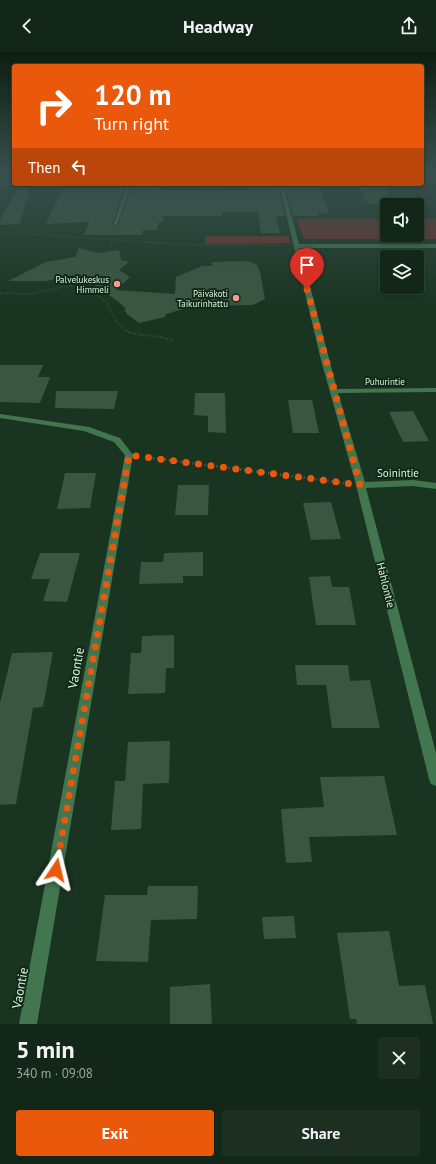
<!DOCTYPE html>
<meta charset="utf-8">
<style>
body{margin:0;font-family:"PT Sans",sans-serif;background:#1c2f21;color:#f1f3f6;height:100vh;display:flex;flex-direction:column;font-size:15px;white-space:nowrap}
*{box-sizing:border-box;margin:0}
p{font-size:13px;color:#9da5a2}
.icon{flex:none;width:22px;height:22px;fill:none;stroke:currentColor;stroke-width:2;stroke-linecap:round;stroke-linejoin:round}
.map{position:relative;height:972px;overflow:hidden}
.drawer{display:flex;flex-direction:column;background:#132718;flex:1}
.drawer>*{flex:none}
.banner{position:absolute;left:12px;top:12px;width:412px;height:122px;border-radius:4px;box-shadow:0 2px 6px #0003,0 0 0 1px #324437;background:#ea580c;color:#fff;overflow:hidden}
.controls{position:absolute;left:380px;top:146px;display:grid;gap:8px}
.controls a{display:grid;place-items:center;width:44px;height:44px;border-radius:4px;background:#132718;box-shadow:0 2px 6px #0003,0 0 0 1px #324437;font-size:20px}
.pin{position:absolute;display:grid;place-items:center;width:34px;height:34px;color:#fff;margin:-41px -17px;border-radius:50% 50% 50% 0;rotate:-45deg;box-shadow:0 0 4px #0007}
.pin .icon{rotate:45deg}
.me{position:absolute;width:44px;margin:-22px;rotate:10deg;stroke-linejoin:round;filter:drop-shadow(0 0 3px #0008)}
.turn{display:flex;align-items:center;gap:14px;height:84px;padding:0 16px;font-size:18px}
.turn .icon{width:52px;height:52px;stroke-width:2.5}
.turn b{display:block;font-size:28px;line-height:34px}
.then{display:flex;align-items:center;height:38px;padding:0 16px;background:#0003;gap:8px;font-size:15px}
.round{display:grid;place-items:center;flex:none;width:42px;height:42px;border-radius:4px;background:#1c2f21}
.head{display:flex;align-items:center;justify-content:space-between;height:68px;padding:0 16px}
h1{font-size:24px;font-weight:800;line-height:30px}
.cta{display:flex;gap:8px;margin-top:auto;padding:8px 16px}
.cta a{flex:1;height:46px;border-radius:4px;background:#ea580c;color:#fff;font-size:16px;font-weight:800;line-height:46px;text-align:center}
.cta a+a{background:#1c2f21;color:#f1f3f6}
header{display:flex;justify-content:space-between;align-items:center;height:52px;padding:0 16px;background:#132718;font-size:18px;font-weight:800}
.map>svg:first-child{display:block}
</style>
<header><svg class="icon" aria-label="back" viewBox="0 0 24 24"><path d="M15 5l-7 7 7 7"/></svg>Headway<svg class="icon" aria-label="share" viewBox="0 0 24 24"><path d="M12 15V3M7 8l5-5 5 5M5 13v7h14v-7"/></svg></header>
<div class="map">
<svg width="436" height="972" viewBox="0 0 436 972">
<rect width="100%" height="100%" fill="#193420"/>
<g fill="#752e29">
<path d="M296,167H387V183H417V167H436V187H304Z"/>
<path d="M205,184H289L290,191L205,192Z"/>
</g>
<g fill="#3a5640">
<path d="M254,132H270V135H278L285,164H276L280,181H261L258,160H222V164H163V170H159L157,178H143L142,183H84L89,170L46,172L63,136H124L112,174L113,175L118,173L131,136L158,135V137H165V139L248,138L247,135H255Z"/>
<path d="M19,134H30L20,172L0,173V168Z"/>
<path d="M359,134H387V152H368Z"/>
<path d="M285,135H319L329,161H318L319,164H293Z"/>
<path d="M79,196L98,201L119,198L121,208L129,210L119,218L130,225L116,238L175,242L176,225L202,214H212V210L247,209L257,213L260,220L265,247L253,253L194,254L166,262L165,265L139,271L127,262L124,258L126,257L120,251L79,222L46,229H8L46,210L75,205Z"/>
<path d="M0,313H43L38,325H50L40,351L0,350Z"/>
<path d="M56,339H118L114,357L55,356Z"/>
<path d="M195,341H225L226,381L208,380V364L194,363Z"/>
<path d="M288,348H312L319,381H293Z"/>
<path d="M413,359L429,389L403,390L389,360Z"/>
<path d="M65,421H96L90,456L57,457Z"/>
<path d="M178,433H209L208,463H175Z"/>
<path d="M331,450L341,487L311,488L303,451Z"/>
<path d="M203,500V524H183V531L139,532L141,510H163L164,501Z"/>
<path d="M40,501H80L67,550L43,549L50,527H31Z"/>
<path d="M330,524L332,535H349L356,573H316L309,525Z"/>
<path d="M174,583V616H166L165,641L128,642L131,601H141L142,584Z"/>
<path d="M53,600L43,655L33,656L16,752L0,753V651L12,601Z"/>
<path d="M295,613H348L350,629L370,628L380,676H332L326,633H297Z"/>
<path d="M170,689L169,731L143,732L141,777L111,778L115,729H125L128,690Z"/>
<path d="M384,724L397,783L309,785L312,810L286,811L281,757L324,755L320,725Z"/>
<path d="M148,834H198L197,867L151,868L148,910L96,909L105,843H147Z"/>
<path d="M294,864L296,886L264,887L262,865Z"/>
<path d="M389,879L399,934L425,933L433,972H357L356,967H350L337,881Z"/>
<path d="M210,932L212,972H170V935Z"/>
</g>
<g fill="none" stroke-linecap="round" stroke-linejoin="round">
<g stroke="#556d5b" stroke-width="1" stroke-dasharray="0.5 1.5" stroke-linecap="butt">
<path d="M0,180L160,191"/>
<path d="M111,191L112,188"/>
</g>
<g stroke="#556d5b" stroke-width="1.5" stroke-dasharray="0.5 2" stroke-linecap="butt">
<path d="M145,190L198,193H282"/>
<path d="M109,201L112,190"/>
<path d="M0,241L31,242L82,231L106,250L118,272L128,280"/>
</g>
<path stroke="#556d5b" stroke-width="2" stroke-dasharray="0.5 2" stroke-linecap="butt" d="M126,279C141,286 159,281 174,290"/>
<path stroke="#556d5b" stroke-width="2.5" stroke-dasharray="1 3" stroke-linecap="butt" d="M145,405L344,431"/>
<g fill="#42764f" fill-rule="evenodd">
<rect x="422" y="129" width="14" height="2"/>
<path d="M0,131H14V132H56L0,133Z"/>
<path d="M127,132H131L117,173L113,174Z"/>
<path d="M279,132H283L299,192H436V196H300L337,337L436,336V340L338,341L365,430L413,428L436,431V437L413,434L366,436L436,701V734L431,732L429,727L356,433L321,308Z"/>
<path d="M0,362L89,375L120,386L133,403L37,972H19L125,403L114,390L84,379L0,366Z"/>
</g>
</g>
<linearGradient id="sky" x2="0" y2="1"><stop stop-color="#0e1d12"/><stop offset="0.47" stop-color="#38504e"/><stop offset="1" stop-color="#38504e" stop-opacity="0"/></linearGradient>
<rect width="436" height="257" fill="url(#sky)"/>
<g fill="none" stroke-linecap="round" stroke-linejoin="round">
<path stroke="#ea580c" stroke-width="7" stroke-dasharray="0 12.6" d="M56,818L129,403L360,433L307,237"/>
</g>
<g fill="#f59c92" stroke="#0f2a16" stroke-width="1.5">
<circle cx="117" cy="232" r="4"/>
<circle cx="236" cy="246" r="4"/>
</g>
<g text-anchor="middle" dominant-baseline="central" stroke-width="4" stroke-linejoin="round" paint-order="stroke">
<g font-size="9" fill="#deeee1" stroke="#0f2a16" text-anchor="end">
<text x="109" y="227">Palvelukeskus<tspan x="109" dy="10">Himmeli</tspan></text>
<text x="228" y="241">Päiväkoti<tspan x="228" dy="10">Taikurinhattu</tspan></text>
</g>
<g font-size="9" fill="#deeee1" stroke="#0f2a16">
<text x="385" y="329">Puhurintie</text>
</g>
<g font-size="11" fill="#deeee1" stroke="#0f2a16">
<text x="398" y="421">Soinintie</text>
<text transform="translate(386 533) rotate(76)">Hahlontie</text>
</g>
<g font-size="13" fill="#deeee1" stroke="#0f2a16">
<text transform="translate(76 616) rotate(-80)">Vaontie</text>
<text transform="translate(20 936) rotate(-80)">Vaontie</text>
</g>
</g>
</svg>
<div class="controls">
<a><svg class="icon" aria-label="sound" viewBox="0 0 24 24"><path d="M4 9h4l5-4v14l-5-4H4zM17 9q2 3 0 6"/></svg></a>
<a><svg class="icon" aria-label="layers" viewBox="0 0 24 24"><path d="M12 4l9 5-9 5-9-5zM3 14l9 5 9-5"/></svg></a>
</div>
<div class="pin" style="left:307px;top:237px;background:#d93025"><svg class="icon" aria-label="arrive" viewBox="0 0 24 24"><path d="M6 21V4h12l-3 4 3 4H6"/></svg></div>
<svg class="me" style="left:56px;top:818px" viewBox="-20 -20 40 40"><path d="M0-17L14 15 0 8-14 15z" fill="#ea580c" stroke="#fff" stroke-width="4"/></svg>
<div class="banner">
<div class="turn"><svg class="icon" aria-label="right" viewBox="0 0 24 24"><path d="M7 20v-9h11M14 6l5 5-5 5"/></svg><div><b>120 m</b>Turn right</div></div>
<div class="then">Then<svg class="icon" aria-label="left" viewBox="0 0 24 24"><path d="M17 20v-9H6M10 6l-5 5 5 5"/></svg></div>
</div>
</div>
<section class="drawer">
<div class="head"><div><h1>5 min</h1><p>340 m · 09:08</p></div><a class="round"><svg class="icon" aria-label="close" viewBox="0 0 24 24"><path d="M6 6l12 12M18 6L6 18"/></svg></a></div>
<div class="cta"><a>Exit</a><a>Share</a></div>
</section>
